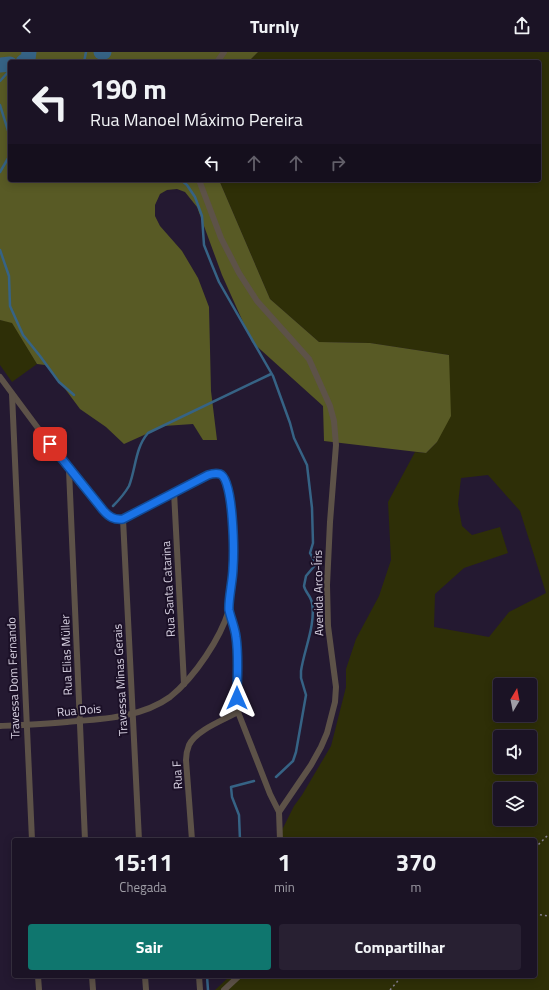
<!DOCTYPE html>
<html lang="pt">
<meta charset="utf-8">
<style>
body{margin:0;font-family:"Titillium Web",sans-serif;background:#282032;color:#f1f3f6;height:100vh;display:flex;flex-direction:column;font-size:15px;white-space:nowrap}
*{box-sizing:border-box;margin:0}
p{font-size:13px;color:#a09ea7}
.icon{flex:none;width:22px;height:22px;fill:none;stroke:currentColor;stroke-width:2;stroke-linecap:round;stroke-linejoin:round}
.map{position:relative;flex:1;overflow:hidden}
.details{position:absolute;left:12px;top:786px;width:525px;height:140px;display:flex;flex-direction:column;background:#1b1325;border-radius:4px;box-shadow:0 2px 10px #0003,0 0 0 1px #393242}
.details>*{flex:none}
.banner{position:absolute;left:8px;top:8px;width:533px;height:122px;border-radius:4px;box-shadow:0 2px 10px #0003,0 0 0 1px #393242;background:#1b1325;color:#f1f3f6;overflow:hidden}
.needle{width:26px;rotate:10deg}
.fabs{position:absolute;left:493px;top:626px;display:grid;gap:8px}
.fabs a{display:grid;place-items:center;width:44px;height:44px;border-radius:4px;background:#1b1325;box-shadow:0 2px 10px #0003,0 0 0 1px #393242;font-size:20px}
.pin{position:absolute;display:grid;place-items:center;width:34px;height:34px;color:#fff;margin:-17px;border-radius:8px;box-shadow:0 2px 6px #0006}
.me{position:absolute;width:44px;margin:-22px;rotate:0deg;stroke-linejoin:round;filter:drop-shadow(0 0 3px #0008)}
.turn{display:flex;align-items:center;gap:14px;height:84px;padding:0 16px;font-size:18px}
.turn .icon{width:52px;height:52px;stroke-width:2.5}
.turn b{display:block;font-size:28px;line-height:34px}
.lanes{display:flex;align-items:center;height:38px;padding:0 16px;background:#0003;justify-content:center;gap:20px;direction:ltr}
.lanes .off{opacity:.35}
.eta{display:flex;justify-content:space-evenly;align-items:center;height:68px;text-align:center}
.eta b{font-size:24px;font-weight:700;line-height:28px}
.cta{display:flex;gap:8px;margin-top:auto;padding:8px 16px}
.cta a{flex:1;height:46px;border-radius:4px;background:#0f766e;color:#fff;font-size:16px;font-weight:700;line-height:46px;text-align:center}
.cta a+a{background:#282032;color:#f1f3f6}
header{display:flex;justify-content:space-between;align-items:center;height:52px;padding:0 16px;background:#1b1325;font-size:18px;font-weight:700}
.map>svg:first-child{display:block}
</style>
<header><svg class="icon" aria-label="back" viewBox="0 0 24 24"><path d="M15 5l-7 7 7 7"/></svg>Turnly<svg class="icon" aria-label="share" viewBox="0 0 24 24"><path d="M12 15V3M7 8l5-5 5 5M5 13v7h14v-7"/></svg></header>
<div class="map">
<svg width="549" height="938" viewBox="0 0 549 938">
<rect width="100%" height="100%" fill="#241931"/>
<g fill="#2e2f07" fill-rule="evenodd">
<path d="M258,0H549V938H215L230,924H535V788H279V784L294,754L302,743L331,694L346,635V617L356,587L379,544L391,508L388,450L415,400L426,401L437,390L449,303L370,291L319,290L270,247L219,128H539V10H248ZM488,423L520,459L546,541L509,560L489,585L434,575L435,542L464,516L508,501L500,475L472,483L462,474L458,452L461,426ZM500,633H530V663H500ZM500,685H530V715H500ZM500,737H530V767H500Z"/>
<path d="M0,268L12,270L37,312L12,330L0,313Z"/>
</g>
<path fill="#585a25" d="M0,0H258L248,10H10V128H219L270,247L319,290L370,291L449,303L451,364L437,390L426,401L324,389L323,354L252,290L222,223L197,155L185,140L177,137L167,138L160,142L155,153V164L160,174L182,199L198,226L209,255L211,339L217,388H203L193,372L164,374L124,392L106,375L80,357L54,322L45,313L37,312L12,271L0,268Z"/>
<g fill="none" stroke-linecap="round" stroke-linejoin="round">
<g stroke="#366385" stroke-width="2.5">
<path d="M84,10L86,0"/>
<path d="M0,29L10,18"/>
<path d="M0,53L10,85"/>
<path d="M0,120L10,103"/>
<path d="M181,128L187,133L195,145L202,164L204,193L212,213L219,230L273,324L290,371L294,386L307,413L312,456L313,491L310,501L316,512L306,524L304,534C305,540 311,544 312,551C316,572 304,598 301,619V626L306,643L296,700L293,709L276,725"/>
<path d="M0,198L9,224L10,254L23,283L40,304L59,330L74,343"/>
<path d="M113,454C119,448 125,441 129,434C136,416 135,396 148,381L271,322"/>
<path d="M240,788L239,763L232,745L231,735L254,729"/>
<path d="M207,924L208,938"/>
</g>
<g stroke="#366385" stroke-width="15">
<path d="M101,0H104"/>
<path d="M23,10L28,7L29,0"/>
<path d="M0,13L10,12"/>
</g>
<g stroke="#888093" stroke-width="1.5" stroke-dasharray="2 3" stroke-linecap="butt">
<path d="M535,796L549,782"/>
<path d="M535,862L549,864"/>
<path d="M390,938L402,924"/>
</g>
<g stroke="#5d5248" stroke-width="6">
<path d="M217,10L224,0"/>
<path d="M199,128L221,186L239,221L257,249L309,307L330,354L334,369L336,393L330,470L327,533L328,574L336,635L335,650L327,681L321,695L311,713L279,760L280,788"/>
<path d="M0,325L69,418L103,458L112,466L123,467L208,423L220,422L226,429L231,455L233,514L229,558L233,572L237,598L238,660L270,742L279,760"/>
<path d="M12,342L32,788"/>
<path d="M69,418L85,788"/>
<path d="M174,440L184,632"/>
<path d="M123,467L139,788"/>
<path d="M0,674C22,673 45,672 67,670C101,667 141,666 170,645C185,633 196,619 206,604C216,589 224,574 229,558"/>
<path d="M192,788L186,708C186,703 187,698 189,693C196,678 224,668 238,660"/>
<path d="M38,924L39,938"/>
<path d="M92,924L93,938"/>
<path d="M145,924L146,938"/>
<path d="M199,924L200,938"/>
<path d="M224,938L239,924"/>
</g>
</g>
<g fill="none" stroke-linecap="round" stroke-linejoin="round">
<g stroke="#114b97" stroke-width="10">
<path id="route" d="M50,392L103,458C109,465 114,468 123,467L208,423C211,422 216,421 220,422C234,427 234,502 233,516C233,527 228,549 229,558C231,567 235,576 236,585C239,605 237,626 237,646"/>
</g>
<use href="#route" stroke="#1a73e8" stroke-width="7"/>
</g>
<g text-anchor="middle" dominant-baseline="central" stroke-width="4" stroke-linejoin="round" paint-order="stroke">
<g font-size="12" fill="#dad4e4" stroke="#1b1027">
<text transform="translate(168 537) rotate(-93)">Rua Santa Catarina</text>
<text transform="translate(318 541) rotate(-91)">Avenida Arco-Íris</text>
<text transform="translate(66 603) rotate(-92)">Rua Elias Müller</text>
<text transform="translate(13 626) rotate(-92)">Travessa Dom Fernando</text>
<text transform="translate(120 628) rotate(-93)">Travessa Minas Gerais</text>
<text transform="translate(79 658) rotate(-5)">Rua Dois</text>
<text transform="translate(177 723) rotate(-93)">Rua F</text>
</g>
</g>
</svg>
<div class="fabs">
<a><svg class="needle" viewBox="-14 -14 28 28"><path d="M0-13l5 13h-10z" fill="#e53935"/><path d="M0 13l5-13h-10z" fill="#a09ea7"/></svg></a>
<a><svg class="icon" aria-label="sound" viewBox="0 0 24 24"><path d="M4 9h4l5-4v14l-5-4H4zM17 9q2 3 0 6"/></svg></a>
<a><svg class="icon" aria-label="layers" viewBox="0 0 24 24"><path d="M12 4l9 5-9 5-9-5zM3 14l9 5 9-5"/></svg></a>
</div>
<div class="pin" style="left:50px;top:392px;background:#d93025"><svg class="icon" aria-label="arrive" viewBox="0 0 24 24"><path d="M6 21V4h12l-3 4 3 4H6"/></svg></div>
<svg class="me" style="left:237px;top:646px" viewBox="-20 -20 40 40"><path d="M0-17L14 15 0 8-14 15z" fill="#1a73e8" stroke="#fff" stroke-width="4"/></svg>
<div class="banner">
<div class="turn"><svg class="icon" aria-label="left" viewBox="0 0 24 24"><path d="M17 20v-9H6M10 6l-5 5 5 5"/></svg><div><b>190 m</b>Rua Manoel Máximo Pereira</div></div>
<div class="lanes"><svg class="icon" aria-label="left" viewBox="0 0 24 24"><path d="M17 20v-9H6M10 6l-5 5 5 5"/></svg><svg class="icon off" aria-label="ahead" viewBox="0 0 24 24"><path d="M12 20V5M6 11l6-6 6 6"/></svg><svg class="icon off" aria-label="ahead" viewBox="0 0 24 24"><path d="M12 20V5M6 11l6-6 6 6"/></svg><svg class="icon off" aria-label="right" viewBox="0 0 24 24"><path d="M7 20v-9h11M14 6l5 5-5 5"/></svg></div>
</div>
<section class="details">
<div class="eta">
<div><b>15:11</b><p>Chegada</p></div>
<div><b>1</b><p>min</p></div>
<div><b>370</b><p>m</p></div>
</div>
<div class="cta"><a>Sair</a><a>Compartilhar</a></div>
</section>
</div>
